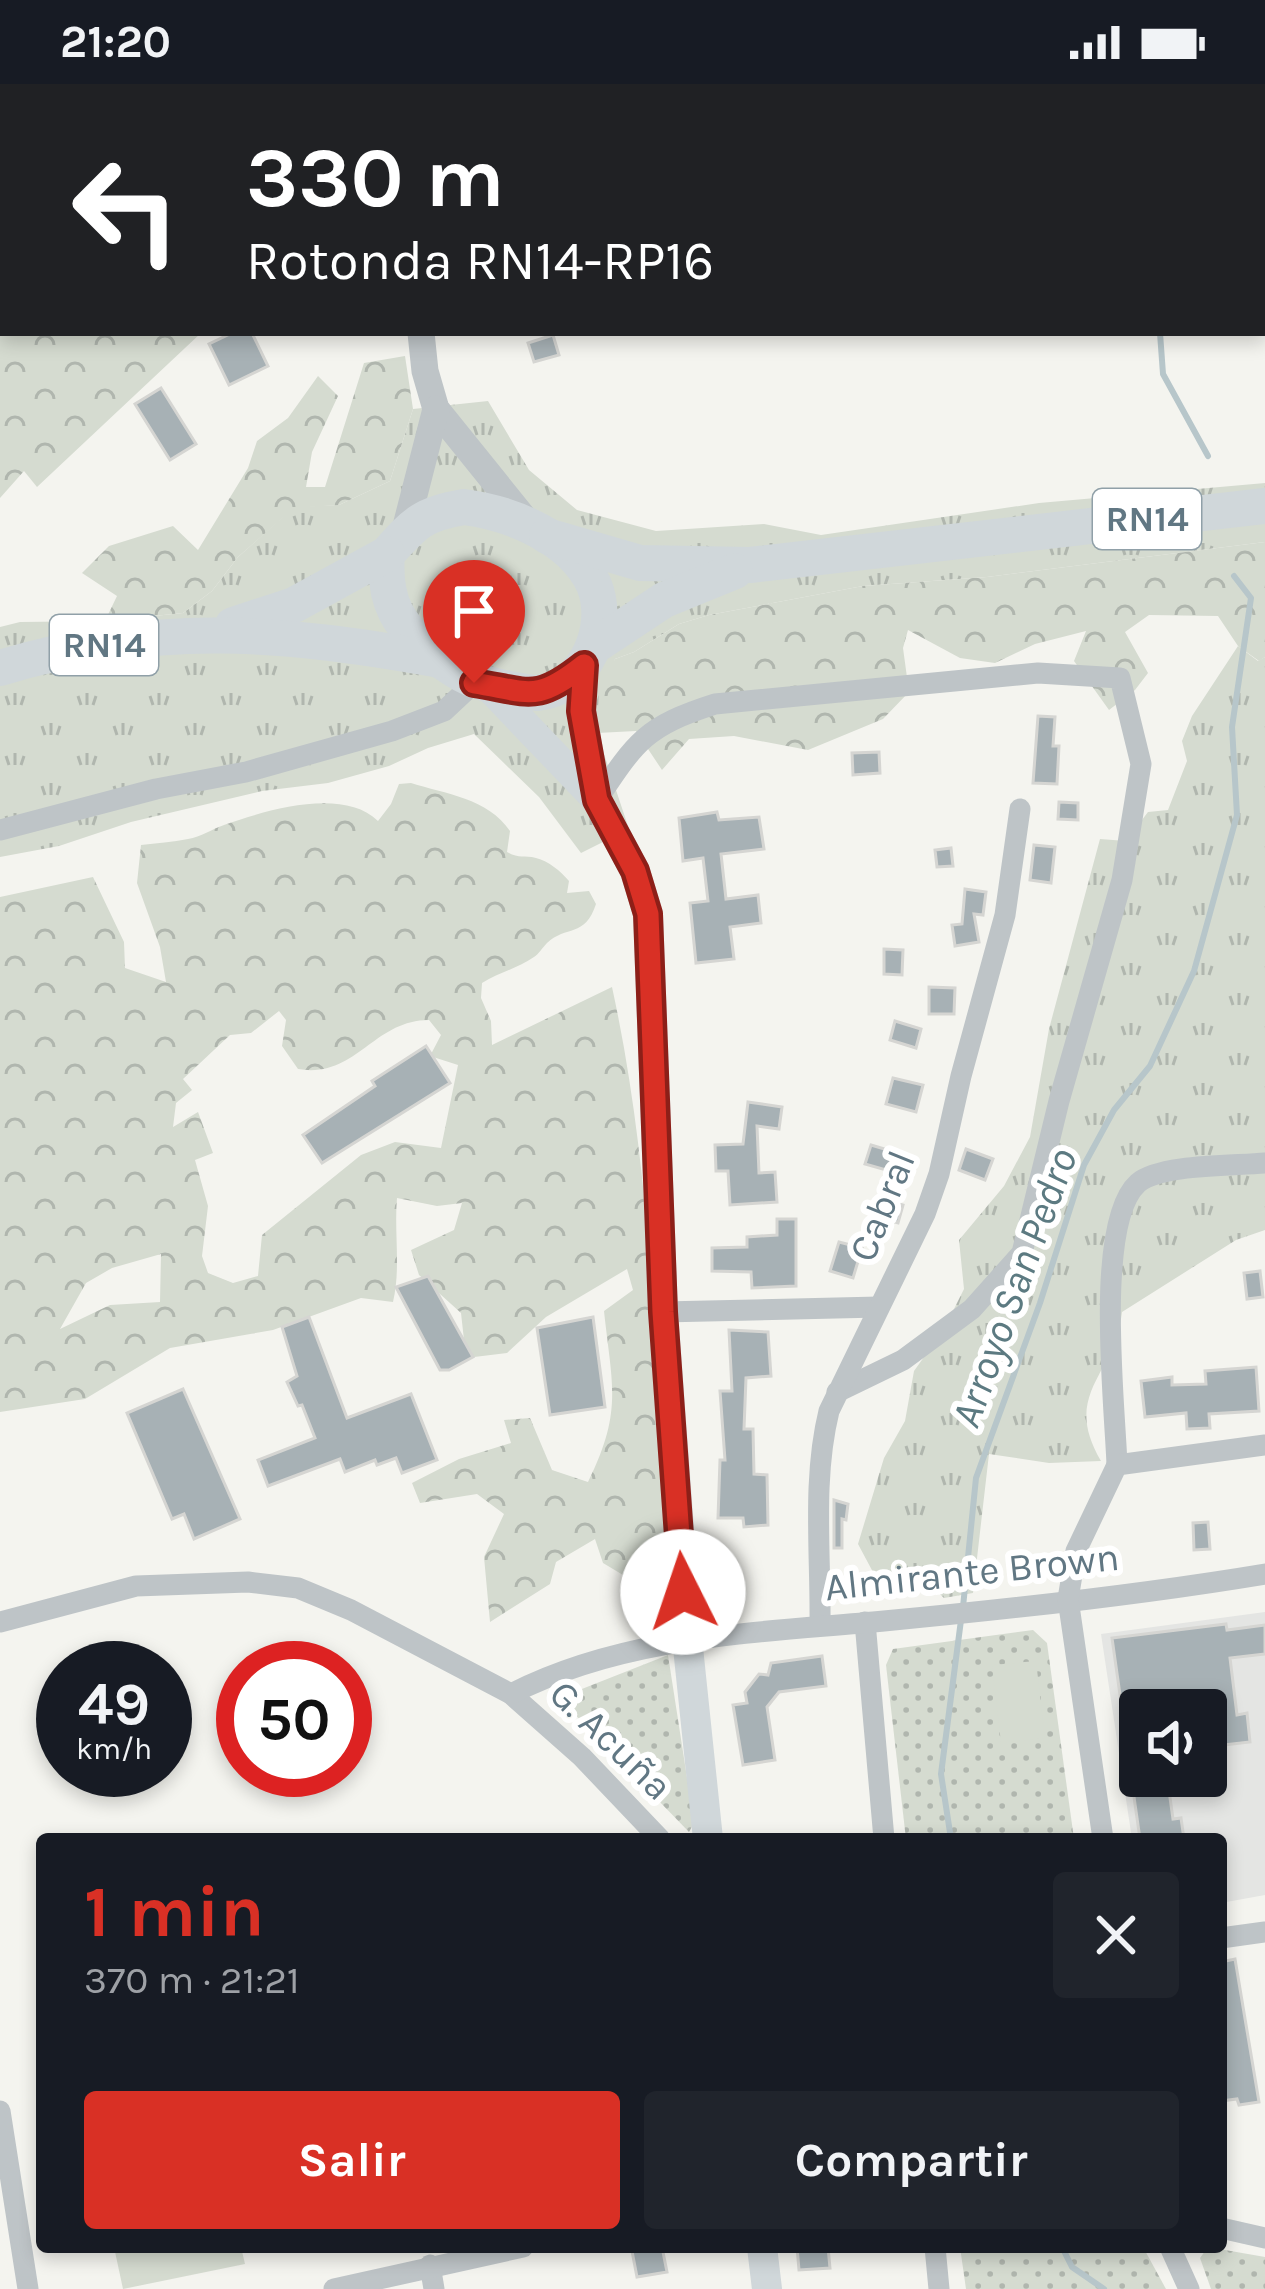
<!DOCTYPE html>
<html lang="es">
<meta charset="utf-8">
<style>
body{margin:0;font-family:Karla,sans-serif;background:#20242c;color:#f1f3f6;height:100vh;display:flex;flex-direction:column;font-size:45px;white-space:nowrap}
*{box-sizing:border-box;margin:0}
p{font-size:39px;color:#9ea1a6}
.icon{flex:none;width:66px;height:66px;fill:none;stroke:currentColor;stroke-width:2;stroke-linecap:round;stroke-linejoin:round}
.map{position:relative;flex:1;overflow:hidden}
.side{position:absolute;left:36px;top:1749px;width:1191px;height:420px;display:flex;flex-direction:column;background:#171b24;border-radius:12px;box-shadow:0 6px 18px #0003}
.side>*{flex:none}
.banner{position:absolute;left:0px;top:0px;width:1266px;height:252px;box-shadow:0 6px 18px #0003;background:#202124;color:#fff;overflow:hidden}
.buttons{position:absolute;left:1119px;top:1605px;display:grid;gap:24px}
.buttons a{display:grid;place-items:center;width:108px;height:108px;border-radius:12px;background:#171b24;box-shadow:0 6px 18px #0003;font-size:60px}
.speed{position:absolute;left:36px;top:1557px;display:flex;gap:24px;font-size:60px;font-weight:700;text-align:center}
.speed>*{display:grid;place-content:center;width:156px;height:156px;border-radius:50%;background:#171b24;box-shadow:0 6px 18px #0003;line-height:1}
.speed small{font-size:30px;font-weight:400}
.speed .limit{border:18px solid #d22;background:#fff;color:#111}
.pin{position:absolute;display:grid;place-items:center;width:102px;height:102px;color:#fff;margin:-123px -51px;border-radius:50% 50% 50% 0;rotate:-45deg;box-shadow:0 0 12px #0007}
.pin .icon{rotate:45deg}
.me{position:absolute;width:132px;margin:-66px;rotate:356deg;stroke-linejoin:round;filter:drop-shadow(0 0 9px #0008)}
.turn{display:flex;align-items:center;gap:42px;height:252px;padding:0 48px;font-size:54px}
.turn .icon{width:156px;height:156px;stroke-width:2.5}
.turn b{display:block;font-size:84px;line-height:102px}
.round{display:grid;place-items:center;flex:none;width:126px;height:126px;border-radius:12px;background:#20242c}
.overview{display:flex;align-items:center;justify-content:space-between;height:204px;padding:0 48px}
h1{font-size:72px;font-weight:700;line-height:90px;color:#d93025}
.button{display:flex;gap:24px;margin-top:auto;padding:24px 48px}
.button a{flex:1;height:138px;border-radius:12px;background:#d93025;color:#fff;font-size:48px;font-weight:700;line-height:138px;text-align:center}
.button a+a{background:#20242c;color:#f1f3f6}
.status{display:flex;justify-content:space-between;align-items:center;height:84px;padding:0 60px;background:#171b24;direction:ltr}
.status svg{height:33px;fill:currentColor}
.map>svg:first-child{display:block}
</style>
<div class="status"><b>21:20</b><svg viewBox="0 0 49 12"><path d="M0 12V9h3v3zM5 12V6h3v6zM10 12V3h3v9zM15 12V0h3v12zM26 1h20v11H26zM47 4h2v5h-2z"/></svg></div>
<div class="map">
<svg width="1265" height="2205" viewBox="0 0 1265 2205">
<defs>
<pattern id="grass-tufts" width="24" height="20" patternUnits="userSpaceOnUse" patternTransform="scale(3)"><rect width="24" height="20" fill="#d5dbd0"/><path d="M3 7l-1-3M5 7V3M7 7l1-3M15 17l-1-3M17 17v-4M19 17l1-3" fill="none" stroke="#b0b6ae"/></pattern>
<pattern id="forest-crowns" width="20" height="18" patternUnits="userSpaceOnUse" patternTransform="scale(3)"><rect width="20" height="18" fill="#d5dbd0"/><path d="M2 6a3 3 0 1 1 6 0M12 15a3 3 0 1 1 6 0" fill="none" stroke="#b0b6ae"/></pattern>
<pattern id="park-dots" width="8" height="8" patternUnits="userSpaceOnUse" patternTransform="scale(3)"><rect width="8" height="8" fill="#d5dbd0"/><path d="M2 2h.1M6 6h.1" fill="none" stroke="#b0b6ae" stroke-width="1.8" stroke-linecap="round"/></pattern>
</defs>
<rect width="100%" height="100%" fill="#f4f4ef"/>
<g fill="#e4e5e3" fill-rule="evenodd">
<path d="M568,0H928L929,3H571Z"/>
<path d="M1265,1528V1811L1221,1819V1755H1132L1101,1550ZM1140,1626H1206V1692H1140Z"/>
</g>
<g fill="url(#grass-tufts)">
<path d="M488,317L529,386L577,426L656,447L764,440L821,451L1039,419L1265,399V458L987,493L863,502L709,531L679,540L634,568L615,575L597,649L629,745L581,769L539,713L474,650L428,664L389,682L328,699L262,707L131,738L59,762L0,773V543L20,538L105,537L183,529L212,507L238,473L294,423L339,421L390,397L413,325Z"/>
<path d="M1238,562L1258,577L1265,573V1146L1236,1156L1122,1228C1115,1292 1061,1309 1101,1377L1049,1379L989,1370L973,1509L944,1514L919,1490H874L858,1460L884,1374L905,1337L914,1287L944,1245L964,1205L959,1156L1004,1102L1030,1053L1049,945L1100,755L1126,757L1148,728L1168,726L1187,677L1182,657L1192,632Z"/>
</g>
<g fill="url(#forest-crowns)" fill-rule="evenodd">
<path d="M0,0L68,3H3V249H201L37,403L24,387L0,414Z"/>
<path d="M405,272L413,325L390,397L339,421L294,424L238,473L212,507L183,529L105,537L117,512L82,489L109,462L173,442L198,466L248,384L257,357L288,334L318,292L338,312L312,368L306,403H325L364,279Z"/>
<path d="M1265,458V573L1259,577L1238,562L1218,532L1149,531L1125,548L1148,589L1135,606L1109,626L1074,577L1086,547L1035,560L995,579L960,574L908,546L903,564L909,608L883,635L808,666L734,652L689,655L662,686L636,647L597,649L599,604L615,575L634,568L679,540L709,531L863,502L987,493Z"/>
<path d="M411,699C445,710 488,714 510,747L507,768C519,775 524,771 536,774C549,777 560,787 569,797L567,809L589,807L596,820C585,854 566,841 547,859C542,864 539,870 534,873C517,885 499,888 482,899L481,914L491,937L492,961L612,903C654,1095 656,1296 668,1492L628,1494L603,1479L595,1455L556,1478L550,1500L490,1538L484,1473L504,1430L477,1410L420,1419L412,1399L459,1375L511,1359L504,1336L530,1334L552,1386L588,1398C623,1327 612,1302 604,1227L633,1206L627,1185L546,1233L507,1269L466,1274L461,1229L419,1191L411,1166L454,1146L462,1119L437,1122L397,1114C394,1150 401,1184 393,1218L361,1214L273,1246L170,1264L85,1315L0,1328V813L93,793L124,858L125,884L166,898L160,863L137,799L141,761C156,759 173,758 188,755C201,753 212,745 224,741C266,726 343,703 378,737L391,720L399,700ZM279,927L286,936L282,962L298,985C356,995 373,936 429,936L441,951L430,972L458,981L441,1064L395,1058L361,1071L262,1151L258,1192L233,1199L208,1189L202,1172L208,1122L195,1076L213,1069L198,1028L173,1043L176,1019L192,1006L183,995L230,951L251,949ZM161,1170L160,1218L110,1221L60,1245L86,1199L112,1184Z"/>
</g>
<g fill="url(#park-dots)">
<path d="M1033,1546L1047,1559L1074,1755H906L886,1581L893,1565Z"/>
<path d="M668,1571L694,1739L689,1748L559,1614Z"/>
<path d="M960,2163H1143L1166,2205H966Z"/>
<path d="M1208,2163L1265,2173V2205H1211L1200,2174Z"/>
</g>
<g fill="#d5dbd0">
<path d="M1036,1577L1045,1654L1001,1659L992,1581Z"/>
<path d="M114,2163H241L245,2180L123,2205Z"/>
</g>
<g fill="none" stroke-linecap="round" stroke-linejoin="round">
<g stroke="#b7c6ca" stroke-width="6">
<path d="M1100,0L1101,3"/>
<path d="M1160,249L1163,290L1208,372"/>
<path d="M963,1523L976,1394L1040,1219L1084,1081L1114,1026L1150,982L1194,887L1237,731L1232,643L1251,514L1234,492"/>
<path d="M951,1755L941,1690L961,1536"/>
<path d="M1062,2163L1072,2183L1104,2205"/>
</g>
</g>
<g fill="#a7b1b5" stroke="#d5d5d2" stroke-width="3">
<path d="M232,249H252L268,282L229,301L209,260Z"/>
<path d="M553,251L559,271L534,278L528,259Z"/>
<path d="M161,304L196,360L170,376L135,320Z"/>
<path d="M1038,632L1055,633L1053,662H1059L1057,700L1033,699Z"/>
<path d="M879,668L880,689L853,691L852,669Z"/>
<path d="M1059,718L1078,719V736L1058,735Z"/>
<path d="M717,728L719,736L759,733L764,765L721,770L726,815L758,811L761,839L730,843L734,875L696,879L690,819L708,817L703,774L683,777L679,734Z"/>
<path d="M1034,761L1055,763L1051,799L1030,796Z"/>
<path d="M951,764L953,782L937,783L935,766Z"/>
<path d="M965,805L986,808L983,831L974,830L979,858L955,862L952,841L962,840Z"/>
<path d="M884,865L903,866L902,891L884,890Z"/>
<path d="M929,903L955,904L954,930H929Z"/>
<path d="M895,937L921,945L916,964L890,956Z"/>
<path d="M426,962L450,999L322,1079L303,1051L375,1002L372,997Z"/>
<path d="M893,994L923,1001L916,1028L886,1020Z"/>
<path d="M748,1018L782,1023L779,1045L757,1042L759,1089L775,1088L777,1118L730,1121L728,1087H716L715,1061L743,1060Z"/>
<path d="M871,1061L898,1069L893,1088L865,1080Z"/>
<path d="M966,1065L993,1075L985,1096L959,1086Z"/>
<path d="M878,1114L903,1121L898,1139L874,1132Z"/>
<path d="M777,1135H796V1202L752,1204L751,1188L712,1187V1164L747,1163V1153L777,1151Z"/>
<path d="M839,1158L862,1164L853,1194L830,1187Z"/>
<path d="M1260,1187L1263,1213L1247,1215L1244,1189Z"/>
<path d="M428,1192L473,1273L449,1286H440L396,1203Z"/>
<path d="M309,1233L347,1334L411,1310L437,1376L402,1389L396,1374L377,1381L375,1376L345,1388L340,1375L268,1402L258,1376L315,1354L302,1321L298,1322L287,1298L297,1292L282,1243Z"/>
<path d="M593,1233L605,1323L550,1331L537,1244Z"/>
<path d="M729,1246L768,1248L771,1292L746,1294L744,1345H753L754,1390L767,1391L768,1441L744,1443L743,1434H718L720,1376H725L720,1307H732Z"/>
<path d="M1256,1283L1259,1327L1209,1330L1210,1344L1187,1345L1186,1329L1145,1333L1141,1297L1172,1293V1301L1206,1300L1205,1287Z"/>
<path d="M183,1305L240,1435L194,1455L184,1430L172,1435L127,1329Z"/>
<path d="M834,1416L848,1420L846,1436L842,1435V1464H834Z"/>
<path d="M1208,1438L1210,1465L1194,1466L1193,1439Z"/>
<path d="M1226,1540L1227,1546L1265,1541V1570L1230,1574L1237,1631L1247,1629L1250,1658L1206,1663V1626H1140V1689H1131L1112,1554Z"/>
<path d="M822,1572L826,1602L779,1608L767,1623L775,1676L743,1681L733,1621L747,1619L745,1608L759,1590L768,1591L771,1579Z"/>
<path d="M1131,1692H1167L1173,1735L1181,1734L1184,1755H1140Z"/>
<path d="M1235,1875L1259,2018L1239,2021L1237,2015L1221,2017V1878Z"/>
<path d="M662,2163L667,2188L637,2193L632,2167Z"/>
<path d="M797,2163H828L830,2184L799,2186Z"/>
</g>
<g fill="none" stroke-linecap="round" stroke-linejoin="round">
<g stroke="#bec4c7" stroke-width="21">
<path d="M955,0L956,3"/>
<path d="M597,716C636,657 646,642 715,620L1038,589L1120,594L1141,680L1122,796L1059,1017L1022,1169L972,1225L903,1276L837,1308"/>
<path d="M0,746L156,705L246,688L392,647L444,627L474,599"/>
<path d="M663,1228L879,1223"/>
<path d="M1117,1381C1115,1322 1094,1138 1138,1099C1160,1080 1235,1082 1265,1079"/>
<path d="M0,1538L136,1502L248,1498L298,1504L351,1526L511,1610L582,1673L660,1755"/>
<path d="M865,1538L884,1755"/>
<path d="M820,1541C821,1470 812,1396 829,1327L925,1130L939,1090L961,992L1005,831L1020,725"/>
<path d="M511,1610C626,1551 758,1549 884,1537C1011,1525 1139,1511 1265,1490"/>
<path d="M1103,1755L1068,1515L1076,1467L1117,1381L1265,1361"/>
<path d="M1221,1854L1265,1848"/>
<path d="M0,2027L28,2205"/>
<path d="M1221,2144L1265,2154"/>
<path d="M935,2163L939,2205"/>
<path d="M1170,2163L1189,2205"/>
<path d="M430,2181L434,2205"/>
<path d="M334,2205L523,2163"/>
</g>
<g stroke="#bec4c7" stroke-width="27">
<path d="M427,0L428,3"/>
<path d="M421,249L425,287L436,325L527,438"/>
<path d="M404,450L436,325"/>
</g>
<g stroke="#d0d7da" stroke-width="30">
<path d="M584,581L581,627L597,716"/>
<path d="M487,601L597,716L635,787L648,830L663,1228L687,1554L708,1755"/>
<path d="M762,2163L767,2205"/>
</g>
<g stroke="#d0d7da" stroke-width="36">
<path d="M464,423C511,429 573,454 594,501C611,542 586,605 537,609C529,609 518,606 510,605C477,599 462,593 435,572C398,542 383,518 387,470C415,439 422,430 464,423Z"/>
<path d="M547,452L640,479L750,481L1265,422"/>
<path d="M233,541L294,521L387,470"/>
<path d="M596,561L664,516L735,487"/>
<path d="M0,584C157,536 282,548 440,576"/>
</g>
</g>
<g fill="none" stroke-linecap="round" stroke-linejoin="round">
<g stroke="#8d1f18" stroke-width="30">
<path id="route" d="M474,599C530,608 536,619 584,581L581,627L597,716L635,787L648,830L663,1228L683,1508"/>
</g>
<use href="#route" stroke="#d93025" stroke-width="21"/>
</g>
<g text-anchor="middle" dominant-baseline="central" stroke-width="12" stroke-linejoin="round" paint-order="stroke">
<g fill="#fff" stroke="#90a0a8" stroke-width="3">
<rect x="1093" y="405" width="108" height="60" rx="9"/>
<rect x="50" y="531" width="108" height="60" rx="9"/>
</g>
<g font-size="36" font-weight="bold" fill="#617783">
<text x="1147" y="435">RN14</text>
<text x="104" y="561">RN14</text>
</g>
<g font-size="39" fill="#617783" stroke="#fff">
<text transform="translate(882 1122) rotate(-68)">Cabral</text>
<text transform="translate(972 1488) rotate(-6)">Almirante Brown</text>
<text transform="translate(611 1656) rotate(44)">G. Acuña</text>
</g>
<g font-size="42" font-style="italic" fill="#5c7a81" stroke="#fff">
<text transform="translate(1014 1204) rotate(-70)">Arroyo San Pedro</text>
</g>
</g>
</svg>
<div class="buttons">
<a><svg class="icon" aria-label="sound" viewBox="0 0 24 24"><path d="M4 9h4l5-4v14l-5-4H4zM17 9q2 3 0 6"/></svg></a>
</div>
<div class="speed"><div>49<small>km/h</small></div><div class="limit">50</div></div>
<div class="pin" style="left:474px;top:599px;background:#d93025"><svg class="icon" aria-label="arrive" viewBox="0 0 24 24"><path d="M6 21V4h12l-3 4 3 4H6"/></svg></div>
<svg class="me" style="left:683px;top:1508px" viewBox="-20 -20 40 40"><circle r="19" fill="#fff"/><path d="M0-13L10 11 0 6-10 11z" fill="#d93025"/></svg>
<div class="banner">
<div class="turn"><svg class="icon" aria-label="left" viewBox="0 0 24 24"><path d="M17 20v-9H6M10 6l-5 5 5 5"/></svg><div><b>330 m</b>Rotonda RN14-RP16</div></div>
</div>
<section class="side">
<div class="overview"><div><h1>1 min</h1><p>370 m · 21:21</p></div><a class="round"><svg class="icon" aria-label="close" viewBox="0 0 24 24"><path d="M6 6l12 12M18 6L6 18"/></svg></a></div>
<div class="button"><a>Salir</a><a>Compartir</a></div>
</section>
</div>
